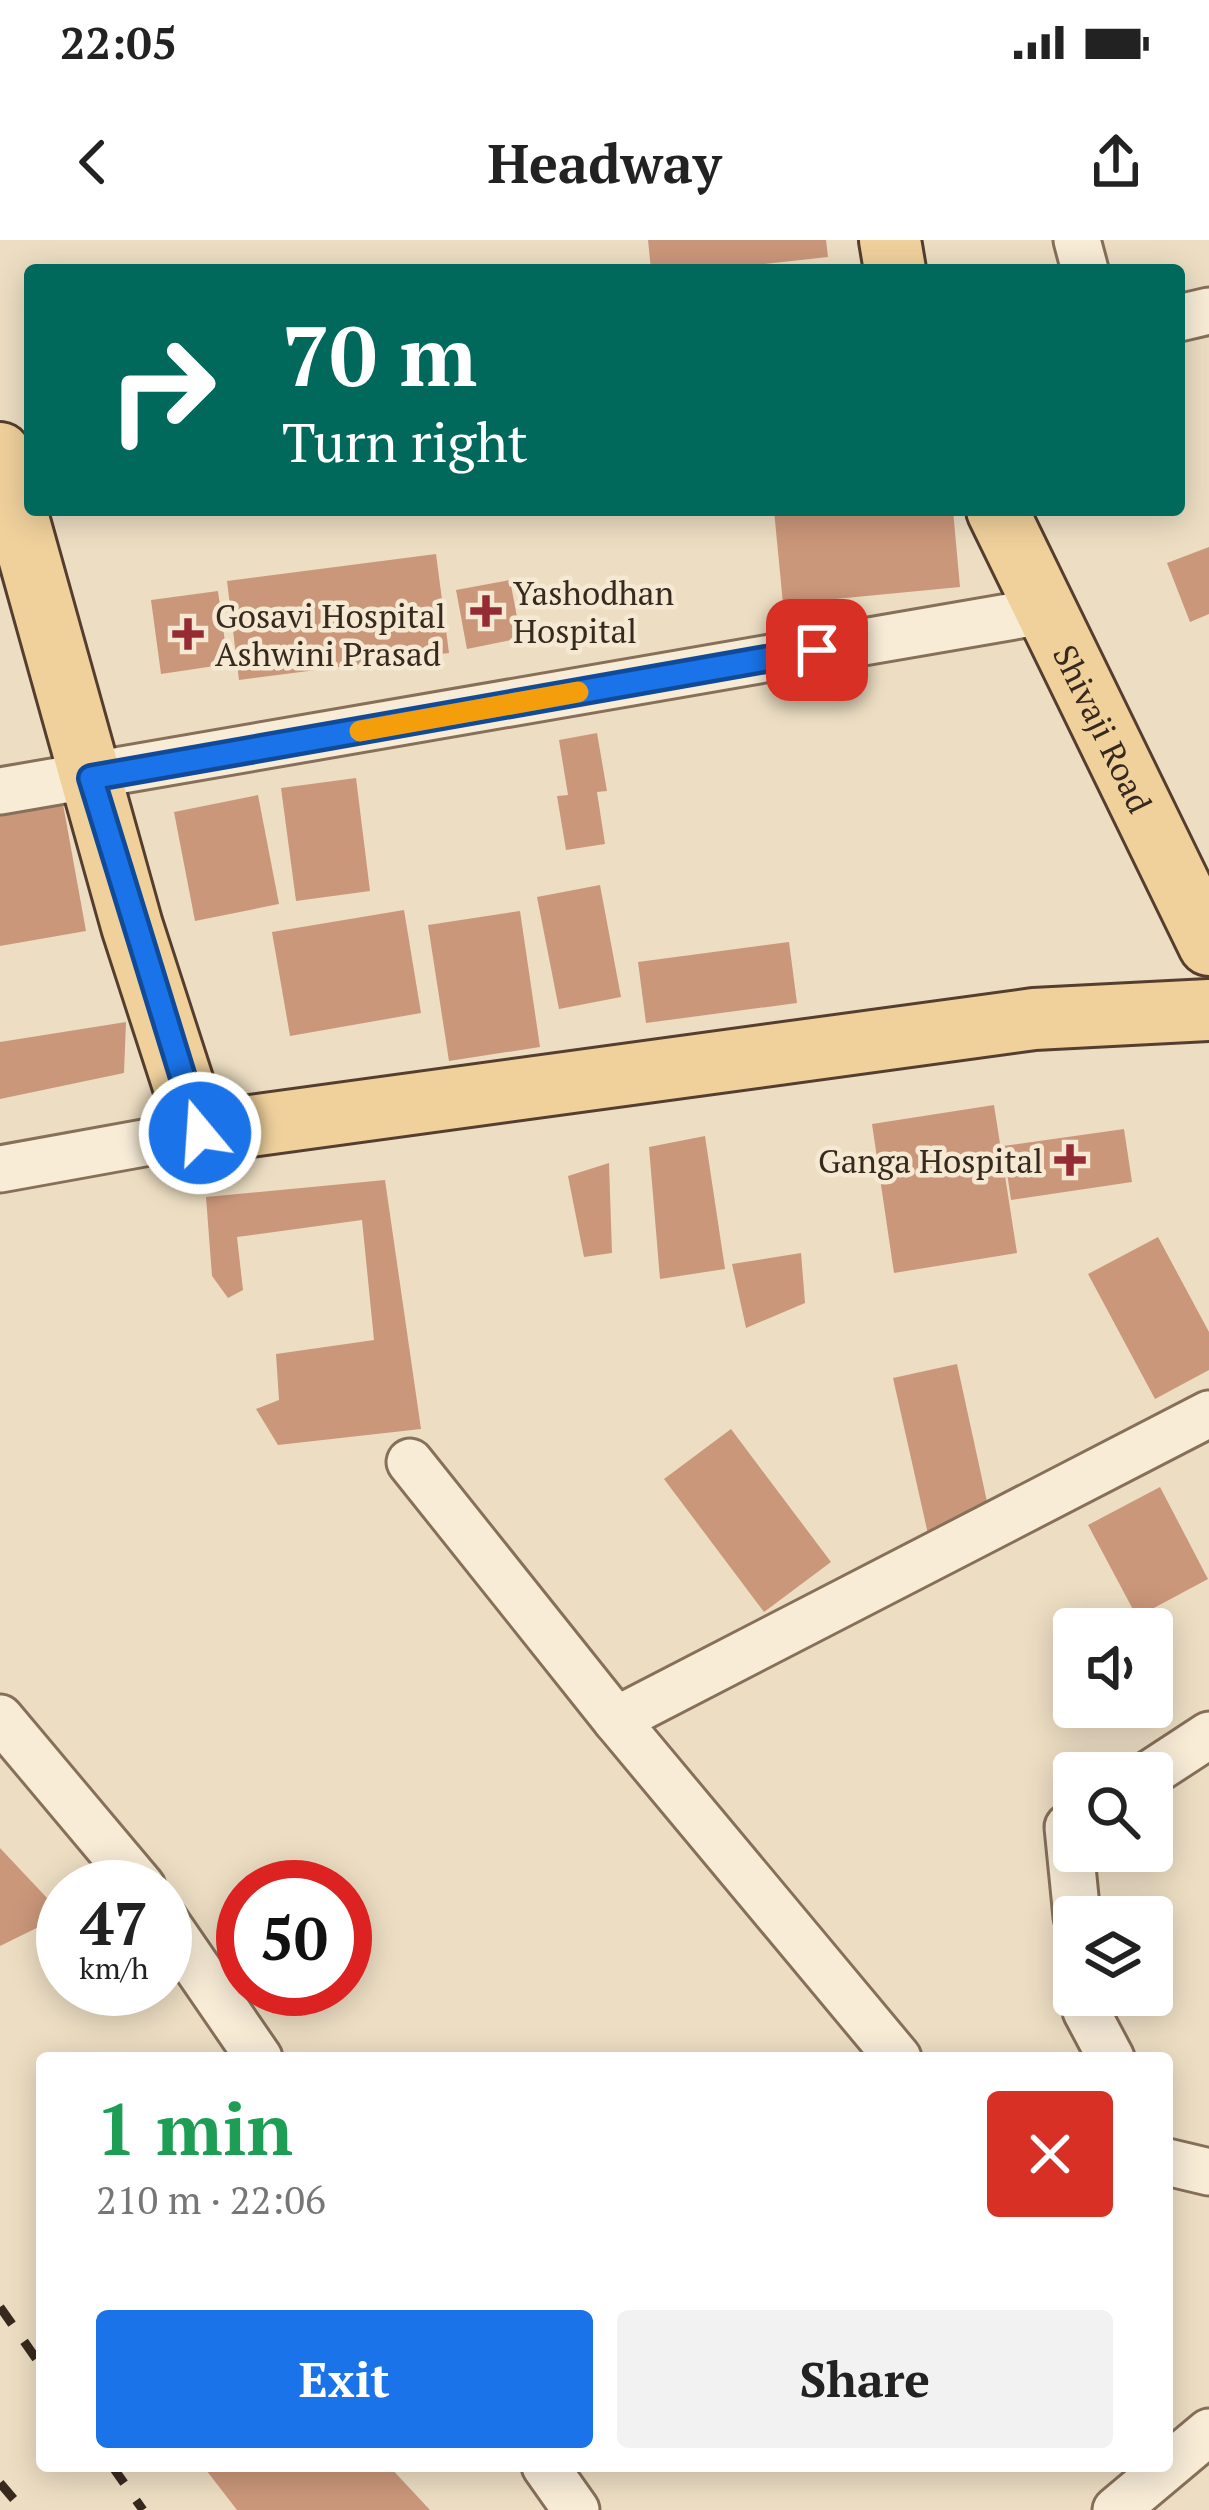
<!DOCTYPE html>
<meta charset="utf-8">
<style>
body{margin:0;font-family:"PT Serif",serif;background:#f2f2f2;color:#222;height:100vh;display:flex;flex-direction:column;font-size:45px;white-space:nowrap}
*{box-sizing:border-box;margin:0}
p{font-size:39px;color:#767676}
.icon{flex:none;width:66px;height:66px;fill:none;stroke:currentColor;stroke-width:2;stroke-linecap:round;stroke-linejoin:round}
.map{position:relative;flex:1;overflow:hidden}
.drawer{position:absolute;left:36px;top:1812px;width:1137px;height:420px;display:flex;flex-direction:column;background:#fff;border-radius:12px;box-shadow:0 6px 30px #0003}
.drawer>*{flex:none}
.guide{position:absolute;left:24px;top:24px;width:1161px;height:252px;border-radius:12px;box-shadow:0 6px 30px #0003;background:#00695c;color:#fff;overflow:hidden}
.tools{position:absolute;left:1053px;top:1368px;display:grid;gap:24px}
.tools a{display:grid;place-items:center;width:120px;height:120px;border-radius:12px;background:#fff;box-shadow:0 6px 30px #0003;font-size:60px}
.speed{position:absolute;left:36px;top:1620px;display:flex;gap:24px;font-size:60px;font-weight:700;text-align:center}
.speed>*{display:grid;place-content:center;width:156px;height:156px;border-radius:50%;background:#fff;box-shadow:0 6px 30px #0003;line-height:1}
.speed small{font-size:30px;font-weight:400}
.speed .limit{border:18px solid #d22;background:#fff;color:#111}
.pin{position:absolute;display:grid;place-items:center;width:102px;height:102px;color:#fff;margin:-51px;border-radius:24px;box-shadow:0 6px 18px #0006}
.me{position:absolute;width:132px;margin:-66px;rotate:342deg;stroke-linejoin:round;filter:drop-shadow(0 0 9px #0008)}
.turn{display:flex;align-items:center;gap:42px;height:252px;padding:0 60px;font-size:54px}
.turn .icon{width:156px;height:156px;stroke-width:2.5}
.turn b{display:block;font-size:84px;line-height:102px}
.round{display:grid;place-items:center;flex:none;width:126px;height:126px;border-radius:12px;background:#f2f2f2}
.overview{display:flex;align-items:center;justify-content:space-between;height:204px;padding:0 60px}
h1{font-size:72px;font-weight:700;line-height:90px;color:#1e9e55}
.cta{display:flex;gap:24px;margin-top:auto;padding:24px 60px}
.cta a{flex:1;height:138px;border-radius:12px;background:#1a73e8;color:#fff;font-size:48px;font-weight:700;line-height:138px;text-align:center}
.cta a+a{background:#f2f2f2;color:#222}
.status{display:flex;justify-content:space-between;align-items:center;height:84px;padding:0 60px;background:#fff;direction:ltr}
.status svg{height:33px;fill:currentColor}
header{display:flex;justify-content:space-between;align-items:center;height:156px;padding:0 60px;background:#fff;font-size:54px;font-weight:700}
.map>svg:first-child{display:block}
</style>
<div class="status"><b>22:05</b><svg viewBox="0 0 49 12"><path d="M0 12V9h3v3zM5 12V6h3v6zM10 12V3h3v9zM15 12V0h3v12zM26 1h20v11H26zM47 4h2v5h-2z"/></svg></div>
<header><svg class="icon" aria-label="back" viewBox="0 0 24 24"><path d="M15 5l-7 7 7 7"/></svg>Headway<svg class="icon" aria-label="share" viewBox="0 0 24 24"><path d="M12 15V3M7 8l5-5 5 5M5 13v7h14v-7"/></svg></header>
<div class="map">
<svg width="1209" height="2270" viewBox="0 0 1209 2270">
<rect width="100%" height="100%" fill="#eddec3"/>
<g fill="#cb977a">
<path d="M648,0H826L828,17L709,30H651Z"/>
<path d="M774,270H953L960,347L783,364Z"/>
<path d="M1209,307V374L1190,382L1167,323Z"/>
<path d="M436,314L449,413L239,440L227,341Z"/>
<path d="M510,340L521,398L467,409L456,350Z"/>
<path d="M218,351L228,424L161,434L151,360Z"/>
<path d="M597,493L607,551L597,552L605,604L566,610L557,556L568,555L559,500Z"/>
<path d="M356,538L370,651L296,661L281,548Z"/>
<path d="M61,553L86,691L0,706V564Z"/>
<path d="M258,555L279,664L195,681L174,572Z"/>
<path d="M600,645L621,757L559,769L537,657Z"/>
<path d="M404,670L421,773L290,796L272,692Z"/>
<path d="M520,671L540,807L449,821L428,685Z"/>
<path d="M789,702L797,763L646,783L638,722Z"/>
<path d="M126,782L124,833L0,859V802Z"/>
<path d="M994,865L1017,1013L894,1033L872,884Z"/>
<path d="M1124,889L1132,942L1011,960L1003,906Z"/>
<path d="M705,896L725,1029L660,1039L649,907Z"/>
<path d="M609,923L612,1013L584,1017L568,936Z"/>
<path d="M385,940L421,1189L278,1205L256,1169L279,1160L276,1114L374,1100L362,980L237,997L243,1050L228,1058L212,1036L206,957Z"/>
<path d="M1158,997L1209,1092V1130L1155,1159L1088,1034Z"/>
<path d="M801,1013L805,1063L746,1088L732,1024Z"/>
<path d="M957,1124L991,1280L928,1294L893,1138Z"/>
<path d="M731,1189L831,1322L764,1372L664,1239Z"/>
<path d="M1160,1247L1208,1339L1137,1377L1088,1285Z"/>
<path d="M0,1608L63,1675L0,1706Z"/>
<path d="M203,2226H389L430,2270H237Z"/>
</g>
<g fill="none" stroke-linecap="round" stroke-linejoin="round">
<g stroke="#87705a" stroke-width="51">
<g id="minor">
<path d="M1077,0L1085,30"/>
<path d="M1179,78L1209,71"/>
<path d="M0,551L1043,371"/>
<path d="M0,929L199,893"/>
<path d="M410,1222L616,1480"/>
<path d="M0,1478L142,1647"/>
<path d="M1151,1533L1209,1495"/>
<path d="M1074,1583L1068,1587L1077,1677"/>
<path d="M165,1681L259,1818"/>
<path d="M1085,1755L1086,1771L1111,1818"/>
<path d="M898,1818L616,1480L1209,1174"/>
<path d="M1167,1922L1209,1932"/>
<path d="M545,2226L576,2270"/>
<path d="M1116,2270L1209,2192"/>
</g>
</g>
<g stroke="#553e2f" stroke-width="66">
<g id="major">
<path d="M890,0L895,30"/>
<path d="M0,213L132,686L199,893L1034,779L1209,770"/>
<path id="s1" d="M997,270L1209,705"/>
</g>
</g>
<use href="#minor" stroke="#f8ecd7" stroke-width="45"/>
<use href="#major" stroke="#f0d19c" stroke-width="60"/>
<g stroke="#38291e" stroke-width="9" stroke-dasharray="21 21" stroke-linecap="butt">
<path d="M0,2067L42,2127"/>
<path d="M112,2226L143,2270"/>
<path d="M0,2243L23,2270"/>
</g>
</g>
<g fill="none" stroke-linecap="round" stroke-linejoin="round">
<g stroke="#114b97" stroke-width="30">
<path id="route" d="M200,893L91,538L817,410"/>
</g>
<use href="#route" stroke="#1a73e8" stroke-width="21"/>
<path stroke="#f59e0b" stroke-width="21" d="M360,491L578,452"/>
</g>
<g fill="#952b33" stroke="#f5e9d3" stroke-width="4.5">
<path d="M480 353h12v12h12v12h-12v12h-12v-12h-12v-12h12z"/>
<path d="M182 376h12v12h12v12h-12v12h-12v-12h-12v-12h12z"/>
<path d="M1064 902h12v12h12v12h-12v12h-12v-12h-12v-12h12z"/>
</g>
<g text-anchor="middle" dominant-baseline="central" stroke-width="9" stroke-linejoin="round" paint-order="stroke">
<g font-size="33" fill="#38291e" stroke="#f5e9d3" text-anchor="start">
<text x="513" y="352">Yashodhan<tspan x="513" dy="38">Hospital</tspan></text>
<text x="215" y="375">Gosavi Hospital<tspan x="215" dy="38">Ashwini Prasad</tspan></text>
<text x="1043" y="920" text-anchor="end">Ganga Hospital</text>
</g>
<g font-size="33" fill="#38291e" stroke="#f5e9d3">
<text stroke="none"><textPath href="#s1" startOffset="243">Shivaji Road</textPath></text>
</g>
</g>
</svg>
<div class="tools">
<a><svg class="icon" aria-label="sound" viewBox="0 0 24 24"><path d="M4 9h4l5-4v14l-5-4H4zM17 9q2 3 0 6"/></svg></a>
<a><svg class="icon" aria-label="search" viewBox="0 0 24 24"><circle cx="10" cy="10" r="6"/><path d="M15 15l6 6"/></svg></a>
<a><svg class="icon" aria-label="layers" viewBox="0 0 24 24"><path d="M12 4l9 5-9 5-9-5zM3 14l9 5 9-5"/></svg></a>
</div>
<div class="speed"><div>47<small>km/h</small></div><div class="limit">50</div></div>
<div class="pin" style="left:817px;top:410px;background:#d93025"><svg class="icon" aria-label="arrive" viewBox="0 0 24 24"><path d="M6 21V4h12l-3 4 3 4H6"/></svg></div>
<svg class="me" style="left:200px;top:893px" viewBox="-20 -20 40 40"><circle r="17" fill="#1a73e8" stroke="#fff" stroke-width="3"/><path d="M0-11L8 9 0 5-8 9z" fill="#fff"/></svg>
<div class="guide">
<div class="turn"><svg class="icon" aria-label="right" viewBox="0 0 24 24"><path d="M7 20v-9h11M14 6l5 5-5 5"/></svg><div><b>70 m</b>Turn right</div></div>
</div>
<section class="drawer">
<div class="overview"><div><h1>1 min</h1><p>210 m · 22:06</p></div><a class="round" style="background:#d93025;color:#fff"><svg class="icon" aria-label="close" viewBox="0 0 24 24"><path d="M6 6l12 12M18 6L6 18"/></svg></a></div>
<div class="cta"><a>Exit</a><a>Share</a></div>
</section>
</div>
